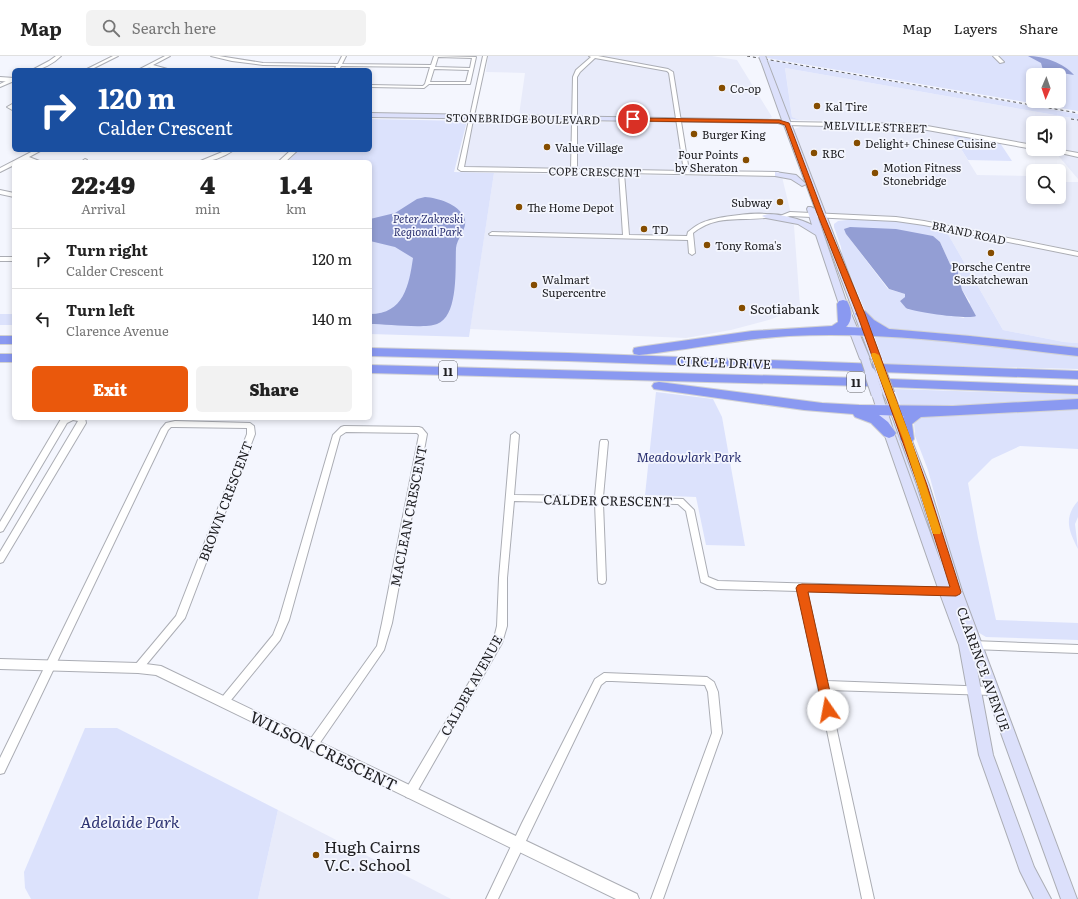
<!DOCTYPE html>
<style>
body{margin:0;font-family:Literata,serif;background:#f2f2f2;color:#222;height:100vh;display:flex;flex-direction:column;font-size:15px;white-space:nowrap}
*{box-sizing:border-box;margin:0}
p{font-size:13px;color:#767676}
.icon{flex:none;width:22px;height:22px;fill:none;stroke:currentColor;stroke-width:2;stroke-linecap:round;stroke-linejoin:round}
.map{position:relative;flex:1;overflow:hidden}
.drawer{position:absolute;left:12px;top:104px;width:360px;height:260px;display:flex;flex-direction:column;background:#fff;border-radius:6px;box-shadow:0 2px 6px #0003}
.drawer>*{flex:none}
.hud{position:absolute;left:12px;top:12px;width:360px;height:84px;border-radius:6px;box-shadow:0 2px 6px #0003;background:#1a4fa0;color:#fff;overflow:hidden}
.needle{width:26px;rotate:182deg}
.tools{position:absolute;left:1026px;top:12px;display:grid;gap:8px}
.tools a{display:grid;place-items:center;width:40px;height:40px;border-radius:6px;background:#fff;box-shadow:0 2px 6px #0003;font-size:20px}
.pin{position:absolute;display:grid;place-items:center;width:34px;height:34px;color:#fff;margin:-17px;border:2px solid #fff;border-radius:50%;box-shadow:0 1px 4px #0007}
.me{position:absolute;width:44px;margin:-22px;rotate:348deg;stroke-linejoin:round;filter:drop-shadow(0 0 3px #0008)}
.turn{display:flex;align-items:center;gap:14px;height:84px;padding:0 20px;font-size:18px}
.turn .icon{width:52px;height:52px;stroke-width:2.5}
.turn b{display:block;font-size:28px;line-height:34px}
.eta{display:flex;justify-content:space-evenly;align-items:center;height:68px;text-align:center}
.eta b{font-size:24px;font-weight:800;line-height:28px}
.button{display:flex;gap:8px;margin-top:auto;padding:8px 20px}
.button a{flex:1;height:46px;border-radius:6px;background:#ea580c;color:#fff;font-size:16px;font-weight:800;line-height:46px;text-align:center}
.button a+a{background:#f2f2f2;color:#222}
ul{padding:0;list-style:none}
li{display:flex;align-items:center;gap:12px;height:60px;padding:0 20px;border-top:1px solid #e0e0e0}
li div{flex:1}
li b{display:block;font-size:15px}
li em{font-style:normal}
header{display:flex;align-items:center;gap:24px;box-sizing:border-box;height:56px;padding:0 20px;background:#fff;border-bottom:1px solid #e0e0e0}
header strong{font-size:19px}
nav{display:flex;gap:22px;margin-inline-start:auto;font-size:14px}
.search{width:280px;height:36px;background:#f2f2f2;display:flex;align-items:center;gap:10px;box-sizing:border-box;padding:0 14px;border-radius:6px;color:#767676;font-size:15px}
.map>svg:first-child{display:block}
</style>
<header>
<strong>Map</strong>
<div class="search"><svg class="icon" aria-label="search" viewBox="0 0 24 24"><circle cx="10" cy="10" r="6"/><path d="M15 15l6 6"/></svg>Search here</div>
<nav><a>Map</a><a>Layers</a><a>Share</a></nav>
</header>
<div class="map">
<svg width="1078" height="843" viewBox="0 0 1078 843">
<rect width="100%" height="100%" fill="#f4f6fe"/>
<g fill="#e8ebfa">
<path d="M488,0H712L737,4L772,61L768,63L519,59L525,17L486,16Z"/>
<path d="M785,12L1078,63V97L1058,93H1059V67H1033V88L919,68L800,64L792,61Z"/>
<path d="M471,64L679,67L687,116L461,114Z"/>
<path d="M803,70L902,71L949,77L953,80L977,119L1031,120L1033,123V141H1059V126H1078V195L932,165L893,160L829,158L826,156L820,145L793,77L794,73Z"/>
<path d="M1056,97L1078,101V123Z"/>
<path d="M494,117L782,121L794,170L800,250L772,263L731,274L686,282L470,273Z"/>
<path d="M945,173L1078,201V287L1064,286L1003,274Z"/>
<path d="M278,754L451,843H258Z"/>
</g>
<g fill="#dce2fc" fill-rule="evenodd">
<path d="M766,0H1078V55L767,2ZM1033,19H1059V45H1033Z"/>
<path d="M767,4L1078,58V63L785,12L792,61L800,64L789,63Z"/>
<path d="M370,63L467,65L454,116L494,117L469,281L370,278V106H287L299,94H370Z"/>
<path d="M949,77L1000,87L1012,105L968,104L953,80Z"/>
<path d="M838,165C873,161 911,166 945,173L1003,274L1064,286L1078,287V293L989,281L885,272L868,262L842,199L841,191L834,171V168ZM846,178L940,186L950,208L957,213L962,234L970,246L964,262L943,258H935L900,245L905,241V238L888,233Z"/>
<rect x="0" y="258" width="14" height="11"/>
<path d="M876,278L1021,292L1078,300V313L884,308L874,279Z"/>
<path d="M894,333L1078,339V343L990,351L901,350Z"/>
<path d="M656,336L713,343L722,361L745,490L706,489L696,441L645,439Z"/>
<path d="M1078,351V393L1020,390L992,403L968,427L978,482L996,564L1078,567V584L986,581L976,575L958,526L928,414L915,380L914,367L923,360Z"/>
<path d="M890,360L916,421L942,508L891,367Z"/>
<path d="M1078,445V461L1075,468L1078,493C1069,475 1063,462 1078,445Z"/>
<path d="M85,672H117L278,754L258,843H31L25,832L24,816Z"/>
</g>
<g fill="#939ed4">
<path d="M1028,0C1043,0 1064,7 1074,19L1043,14L1041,7Z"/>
<path d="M425,141C438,142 458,148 464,161C469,172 457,181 456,192C455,211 459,260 437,268C424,273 386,268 370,268V258C404,258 409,229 413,202L395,191L370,185V163L395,157L417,143Z"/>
<path d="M850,171L896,173L933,180L940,186L950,208L957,213L962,234L976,260C970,264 913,256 906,252C904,250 902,247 900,245L905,241V238L889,233L846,178L844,173Z"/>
</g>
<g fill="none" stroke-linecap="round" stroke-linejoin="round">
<g stroke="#abadb4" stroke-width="2">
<g id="minor">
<path d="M56,0H61C54,7 42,14 32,14L49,5Z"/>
<path d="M113,0H118L90,14H85Z"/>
<path d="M165,0H170L153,9L171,14C164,14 158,12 151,12C147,11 143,14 138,14Z"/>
<path d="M211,0H219L263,7L338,8L342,0H346L342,8L431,9L434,0L476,1L470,28H429L424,32L370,31V29L423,30L425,28L430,11L341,10L339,14H336L335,13L336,10L263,9L232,5ZM438,1L472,2L470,12L435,11ZM434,13L469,14L466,26H430Z"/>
<path d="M483,0H487L474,60L472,61L470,60Z"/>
<path d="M589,0H598L668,13L673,16L689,115L778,116L781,118L778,120L624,117L629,179L687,180L688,176C693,172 698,168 704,166C715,161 764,154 774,160L773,161C745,166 717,157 693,177L695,197L692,199L689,197L688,184L490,179L489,178L492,176L623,179L619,117L461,115L458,113L469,64L471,63L473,64L464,111L571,113L573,21L576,14L591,1ZM595,2L667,15L669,17L684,115L577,113V21L580,16Z"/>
<path d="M993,0H998L1004,6L1000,7Z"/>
<path d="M12,22H14V25L0,31V28Z"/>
<path d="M14,47V50L12,51L14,52V55L7,51Z"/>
<path d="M35,94H42L29,101L42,106H33L25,104L20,106H14V109L0,116V112Z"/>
<path d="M227,94H234C224,101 211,106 198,106Z"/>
<path d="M85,103L87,104V106H81Z"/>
<path d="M790,156L896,161L924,165L1078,196V200L924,169L896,165L790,160L783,162L780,160Z"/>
<rect x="0" y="201" width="14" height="4"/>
<path d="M65,362H85L86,367L3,506L0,507V496L78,365L73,364L67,367L3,475L0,476V466L61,363Z"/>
<path d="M175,365L250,367L254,370L255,378L185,562L141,615L138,616L135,615L133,612L135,609L176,560L247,378V372L175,371H171L168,374L4,717L0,718V702L161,373L166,367Z"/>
<path d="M344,370L419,371L422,372L427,378L392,567L384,594L317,691L313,693L309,691L308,688L309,685L377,590L382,567L418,384L419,379L417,377L346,376L340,380L289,564L280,584L227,649L223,650L219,649L218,646L273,579L279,564L333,379L341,371Z"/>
<path d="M515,376L519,379L514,439L595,440L600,386L601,384H607L608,386L603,441L683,443L694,454L708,521L718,525L953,532L955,535L953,538L950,539L807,535L827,625L992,631L995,632L997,635L995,638L992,639L828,634L874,843H862L798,535L717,533L701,526L686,455L678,448L603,447L606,524L605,527L602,528L599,527L598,524L595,447L514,445L507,522V570L502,587L414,741L410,742L406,741L405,737L406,733L493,586L497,570L499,522L511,379Z"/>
<path d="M973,585L1078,589V597L973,593L970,592L968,589L970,586Z"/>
<path d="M604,617L707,621L714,626L718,636L722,677L663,843H651L712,677L708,636L705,629L612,625H606L601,629L498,843H486L522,767L595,623Z"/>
</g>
</g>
<g stroke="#abadb4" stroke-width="2">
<g id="tertiary">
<path d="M0,21L14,22V26L0,25Z"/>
<path d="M787,66L916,68L1033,89V93L916,72L785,69V67Z"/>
<path d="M1043,93H1056L1078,97V101Z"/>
<path d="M291,94H298L285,106H278Z"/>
<path d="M0,134L14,137V141L0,138Z"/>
<path d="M0,603L138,607L161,610L637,838L639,843H616L156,619L138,617L0,613Z"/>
</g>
</g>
<g stroke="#abadb4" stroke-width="2">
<g id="secondary">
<path d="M762,4L767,5L867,266L881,303L879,305L876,306L871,303L784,69L778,67L370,61V57L782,64L761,5Z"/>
<path d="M775,116L796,119L806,128L802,130L791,123L775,120Z"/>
<path d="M808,151H811L815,153L847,248L870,303L868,305L865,306L860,303L839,248L816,179L798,168L766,162L762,160C770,154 804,164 812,169L807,153Z"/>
<path d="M877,335L882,338L894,377L942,510L917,429L884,338L889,335L894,338L929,429L962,535L1077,843H1061L976,608L993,699L1034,811L1051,843H1034L1020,815L979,699L959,589L939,535L884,377L872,338Z"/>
</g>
</g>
<g stroke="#d2d2d3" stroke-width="2">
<g id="motorway">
<path d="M843,244L847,245C852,253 853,265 846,271L870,272L855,258L857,255H865L874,264L889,273L970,280L1078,292V300C982,289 886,275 789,280C739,283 689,294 639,299L634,298L633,295L634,292L639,291L752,275L832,270L838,266L837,248L839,245Z"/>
<rect x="0" y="280" width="14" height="8"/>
<path d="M370,292L568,297L1078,315V323L568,305L370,300Z"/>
<rect x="0" y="298" width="14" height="8"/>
<path d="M370,309L862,322L1078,330V338L862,330L370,317Z"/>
<path d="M659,326L822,347L859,349L953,350L1078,343V353L921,361L912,368L914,383L912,386L907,388L902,386L900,383L898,366L904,360L879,359L888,366L896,377L894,380L889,382L884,380L871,367L855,361L853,358L804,354L654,333L652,330L654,327Z"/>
</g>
</g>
<use href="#minor" fill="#fff" fill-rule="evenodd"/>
<use href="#tertiary" fill="#fff" fill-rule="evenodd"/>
<use href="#secondary" fill="#dce0fb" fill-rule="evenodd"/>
<use href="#motorway" fill="#8a99f1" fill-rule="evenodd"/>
<g stroke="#5b5c60" stroke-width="1" stroke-dasharray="3 3" stroke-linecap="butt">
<path d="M747,0L1078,57"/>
<path d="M1071,63L1078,64"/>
</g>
<g stroke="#abadb4" stroke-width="8" stroke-linecap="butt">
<path id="secondary-bridge-far2" d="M762,0L764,5"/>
</g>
<g stroke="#abadb4" stroke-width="10" stroke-linecap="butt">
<g id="secondary-bridge-far1">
<path d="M865,303L870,318"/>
<path d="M876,303L881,318"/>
</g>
</g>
<g stroke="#abadb4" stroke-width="13" stroke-linecap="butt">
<g id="secondary-bridge">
<path d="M870,317L877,338"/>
<path d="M881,317L889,338"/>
</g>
</g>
<use href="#secondary-bridge-far2" stroke="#dce0fb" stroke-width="6"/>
<use href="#secondary-bridge-far1" stroke="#dce0fb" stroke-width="8"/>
<use href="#secondary-bridge" stroke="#dce0fb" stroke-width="11"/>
</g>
<path fill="#ea580c" stroke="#983908" d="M631,62L779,64L789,67L823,157L865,258L927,429L961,536L960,538L956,540L808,536L834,654L832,658L828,660L824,658L823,654L796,532L798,529L802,528L950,531L918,429L857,258L817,157L785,69L779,67L633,65H631Z"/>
<path fill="#f59e0b" d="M872,297H875L879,299L911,383L941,475L940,478H933L932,475L903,383L871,299Z"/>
<g fill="#854d00" stroke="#f4f6fe" stroke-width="1.5">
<circle cx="722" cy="32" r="4"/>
<circle cx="817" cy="50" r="4"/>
<circle cx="694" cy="78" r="4"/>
<circle cx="857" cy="87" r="4"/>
<circle cx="547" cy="91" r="4"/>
<circle cx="814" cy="97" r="4"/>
<circle cx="746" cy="104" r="4"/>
<circle cx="875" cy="117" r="4"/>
<circle cx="780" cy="146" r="4"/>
<circle cx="519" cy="151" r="4"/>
<circle cx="644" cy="173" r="4"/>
<circle cx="707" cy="189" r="4"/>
<circle cx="991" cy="197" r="4"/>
<circle cx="534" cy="229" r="4"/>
<circle cx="742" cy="252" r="4"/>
<circle cx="316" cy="799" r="4"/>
</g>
<g text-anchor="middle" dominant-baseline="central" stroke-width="3.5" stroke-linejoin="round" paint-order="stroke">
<g font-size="11" fill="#202023" stroke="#f4f6fe" text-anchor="start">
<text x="730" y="32">Co-op</text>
<text x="825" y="50">Kal Tire</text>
<text x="702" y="78">Burger King</text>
<text x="865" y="87">Delight+ Chinese Cuisine</text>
<text x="555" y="91">Value Village</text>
<text x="822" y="97">RBC</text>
<text x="738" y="98" text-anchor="end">Four Points<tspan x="738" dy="13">by Sheraton</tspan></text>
<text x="883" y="111">Motion Fitness<tspan x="883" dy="13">Stonebridge</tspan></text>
<text x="772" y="146" text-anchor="end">Subway</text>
<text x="527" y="151">The Home Depot</text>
<text x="652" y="173">TD</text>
<text x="715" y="189">Tony Roma's</text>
<text x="991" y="210" text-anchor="middle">Porsche Centre<tspan x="991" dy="13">Saskatchewan</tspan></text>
<text x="542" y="223">Walmart<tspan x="542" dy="13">Supercentre</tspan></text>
</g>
<g font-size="11" fill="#202023" stroke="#f4f6fe">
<text transform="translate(523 62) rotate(1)">STONEBRIDGE BOULEVARD</text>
<text transform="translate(875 70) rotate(2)">MELVILLE STREET</text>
<text transform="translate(595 115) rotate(1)">COPE CRESCENT</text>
<text transform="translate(969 176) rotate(12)">BRAND ROAD</text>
</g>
<g font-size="11" font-style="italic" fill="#2c3272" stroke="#f4f6fe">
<text x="428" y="162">Peter Zakreski<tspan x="428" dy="13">Regional Park</tspan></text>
</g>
<g fill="#f4f6fe" stroke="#606065" stroke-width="1">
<rect x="439" y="305" width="18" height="20" rx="3"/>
<rect x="847" y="316" width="18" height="20" rx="3"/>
</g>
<g font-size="12" font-weight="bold" fill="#202023">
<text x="448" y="315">11</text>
<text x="856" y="326">11</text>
</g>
<g font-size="13" fill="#202023" stroke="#f4f6fe" text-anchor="start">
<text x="750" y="252">Scotiabank</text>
</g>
<g font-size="13" fill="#202023" stroke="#f4f6fe">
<text transform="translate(724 306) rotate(2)">CIRCLE DRIVE</text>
<text transform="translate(608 444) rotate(1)">CALDER CRESCENT</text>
<text transform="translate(225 445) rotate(-69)">BROWN CRESCENT</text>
<text transform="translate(408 460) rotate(-79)">MACLEAN CRESCENT</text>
<text transform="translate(984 613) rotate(70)">CLARENCE AVENUE</text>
<text transform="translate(471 629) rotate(-61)">CALDER AVENUE</text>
</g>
<g font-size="13" font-style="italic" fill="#2c3272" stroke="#f4f6fe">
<text x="689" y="400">Meadowlark Park</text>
</g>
<g font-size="16" fill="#202023" stroke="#f4f6fe">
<text transform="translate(324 694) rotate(26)">WILSON CRESCENT</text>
</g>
<g font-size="16" font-style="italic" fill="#2c3272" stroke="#f4f6fe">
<text x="130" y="765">Adelaide Park</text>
</g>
<g font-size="16" fill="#202023" stroke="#f4f6fe" text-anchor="start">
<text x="324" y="790">Hugh Cairns<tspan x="324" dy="18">V.C. School</tspan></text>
</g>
</g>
</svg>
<div class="tools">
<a><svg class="needle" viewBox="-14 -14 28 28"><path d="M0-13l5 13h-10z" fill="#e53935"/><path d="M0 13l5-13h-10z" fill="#767676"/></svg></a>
<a><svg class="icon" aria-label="sound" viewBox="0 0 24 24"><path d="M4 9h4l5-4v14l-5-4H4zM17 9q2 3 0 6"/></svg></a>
<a><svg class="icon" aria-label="search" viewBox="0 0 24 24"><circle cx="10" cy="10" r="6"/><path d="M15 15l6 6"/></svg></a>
</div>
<div class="pin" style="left:633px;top:63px;background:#d93025"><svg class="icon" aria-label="arrive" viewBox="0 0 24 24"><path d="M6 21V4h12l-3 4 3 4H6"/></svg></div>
<svg class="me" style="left:828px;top:654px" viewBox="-20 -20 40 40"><circle r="19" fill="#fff"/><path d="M0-13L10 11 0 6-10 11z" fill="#ea580c"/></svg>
<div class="hud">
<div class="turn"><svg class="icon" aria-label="right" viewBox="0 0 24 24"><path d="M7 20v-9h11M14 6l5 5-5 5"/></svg><div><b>120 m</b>Calder Crescent</div></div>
</div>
<section class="drawer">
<div class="eta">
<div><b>22:49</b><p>Arrival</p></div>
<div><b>4</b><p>min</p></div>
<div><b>1.4</b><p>km</p></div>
</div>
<ul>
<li><svg class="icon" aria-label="right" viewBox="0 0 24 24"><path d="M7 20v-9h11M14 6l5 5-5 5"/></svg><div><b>Turn right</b><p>Calder Crescent</p></div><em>120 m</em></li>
<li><svg class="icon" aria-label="left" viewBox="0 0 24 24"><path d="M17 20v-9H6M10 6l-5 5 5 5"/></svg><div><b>Turn left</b><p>Clarence Avenue</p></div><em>140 m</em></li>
</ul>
<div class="button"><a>Exit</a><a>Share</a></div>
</section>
</div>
